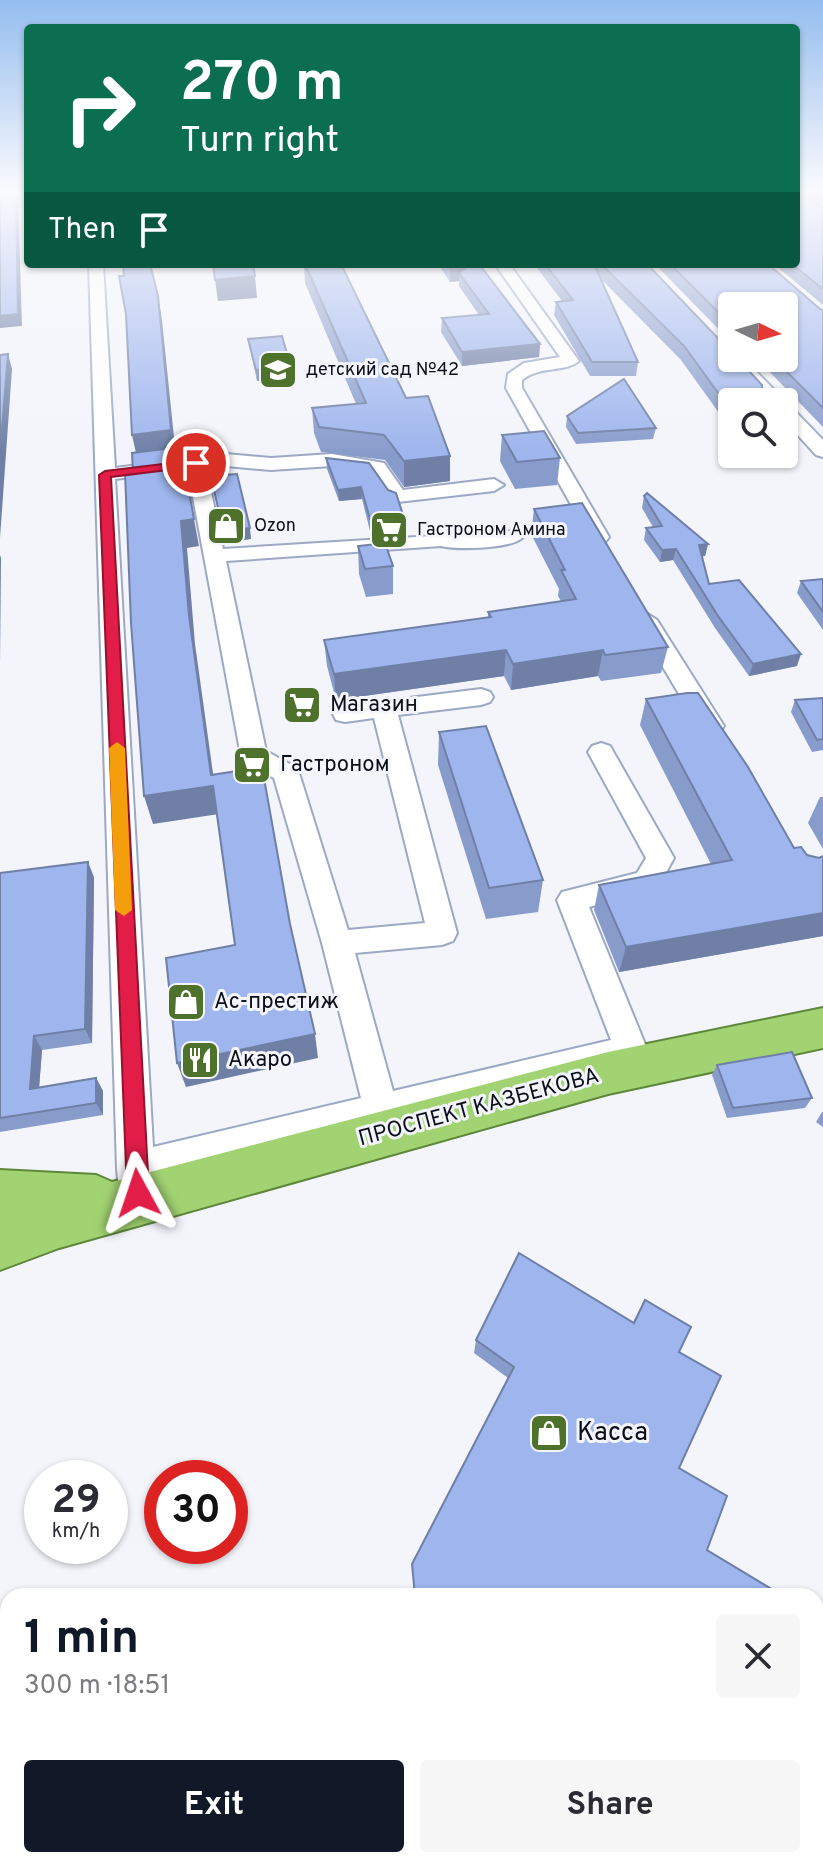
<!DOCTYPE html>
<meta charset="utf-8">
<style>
body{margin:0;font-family:Overpass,sans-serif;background:#f7f7f7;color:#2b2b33;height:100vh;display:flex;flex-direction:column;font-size:30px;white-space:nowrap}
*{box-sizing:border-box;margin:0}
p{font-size:26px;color:#7c7c81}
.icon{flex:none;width:44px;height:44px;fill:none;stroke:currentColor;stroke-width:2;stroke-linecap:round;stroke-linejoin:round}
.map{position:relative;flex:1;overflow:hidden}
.details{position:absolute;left:0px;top:1588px;width:824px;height:280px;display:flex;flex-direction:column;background:#fff;border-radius:24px 24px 0 0;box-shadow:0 2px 6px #0004}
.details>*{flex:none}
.banner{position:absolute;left:24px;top:24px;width:776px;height:244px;border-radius:8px;box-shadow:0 2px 6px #0004;background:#0b6e4f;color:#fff;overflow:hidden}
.needle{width:52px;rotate:95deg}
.controls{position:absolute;left:718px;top:292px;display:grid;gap:16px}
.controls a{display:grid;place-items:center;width:80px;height:80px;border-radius:8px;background:#fff;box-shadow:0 2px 6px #0004;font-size:40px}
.speed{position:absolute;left:24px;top:1460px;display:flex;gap:16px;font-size:40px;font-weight:700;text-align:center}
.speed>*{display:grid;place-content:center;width:104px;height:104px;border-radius:50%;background:#fff;box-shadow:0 2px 6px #0004;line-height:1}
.speed small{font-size:20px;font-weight:400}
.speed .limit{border:12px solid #d22;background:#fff;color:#111}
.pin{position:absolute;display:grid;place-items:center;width:68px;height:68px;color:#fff;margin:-34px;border:4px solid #fff;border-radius:50%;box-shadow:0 2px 8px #0007}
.me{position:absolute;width:88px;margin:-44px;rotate:355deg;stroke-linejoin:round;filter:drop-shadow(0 0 6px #0008)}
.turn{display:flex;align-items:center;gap:28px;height:168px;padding:0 24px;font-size:36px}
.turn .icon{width:104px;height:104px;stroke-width:2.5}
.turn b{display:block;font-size:56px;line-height:68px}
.then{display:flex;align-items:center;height:76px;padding:0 24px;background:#0003;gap:16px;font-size:30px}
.round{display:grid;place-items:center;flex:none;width:84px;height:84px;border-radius:8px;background:#f7f7f7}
.head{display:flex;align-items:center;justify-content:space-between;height:136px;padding:0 24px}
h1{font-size:48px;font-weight:700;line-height:60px;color:#111827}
.primary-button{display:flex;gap:16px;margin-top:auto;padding:16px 24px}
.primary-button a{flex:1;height:92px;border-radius:8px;background:#111827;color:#fff;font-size:32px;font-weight:700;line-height:92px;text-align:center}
.primary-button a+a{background:#f7f7f7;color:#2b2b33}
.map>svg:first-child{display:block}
</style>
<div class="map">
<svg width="823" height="1868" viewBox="0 0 823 1868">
<rect width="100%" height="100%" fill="#f3f5fb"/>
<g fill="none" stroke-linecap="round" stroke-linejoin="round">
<g stroke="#9ca8c4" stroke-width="4">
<g id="minor">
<path d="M89,264H103L115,468L226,454L271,458L332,454L384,463L403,490L494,479L504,485L494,491L398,502L391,500L371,472L332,466L271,470L226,466L206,468L223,549L513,531L523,537C513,549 457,550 441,546L226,561L266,751L295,767L299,773L348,930L425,923L374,718L345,722L336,720L333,714L336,708L345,706L481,689L490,692L493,697L490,702L481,705L398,715L457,933L453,941L442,945L355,953L393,1091L611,1040L557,900L562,892L637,873L646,858L588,752L592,746L601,743L610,746L674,858L657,889L589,907L647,1049L643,1059L155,1180L156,1203L151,1215L138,1220L125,1215L120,1203L117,1168ZM188,470L241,756L245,762L274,778L322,943L361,1098L153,1147L115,479Z"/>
<path d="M495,264H509L579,361C564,373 541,365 522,380V388L609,537L606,541H592L589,537L506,388L508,374L524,363L560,357Z"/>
<path d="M732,354V358H743L782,398L785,402L784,403L766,402L728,361L726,358Z"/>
<path d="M784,405L790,406L823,440V457L816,455L784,420Z"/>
<path d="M646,613L657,620L724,726L720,732L711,734L702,732L698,726L635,620Z"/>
</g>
</g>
<g stroke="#5e873b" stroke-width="4">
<path id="trunk" d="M823,1008V1048L608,1094L59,1248L0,1270V1170L96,1175L112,1182L608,1052Z"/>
</g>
<use href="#minor" fill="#fff" fill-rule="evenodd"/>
<use href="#trunk" fill="#a2d372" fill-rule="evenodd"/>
</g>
<g fill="#889ccc">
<path d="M802,192H823V207Z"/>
<path d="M823,208V305L774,264H796Z"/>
<path d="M304,264H341L406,398L450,481L404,487L385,460L321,452L314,433L312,408L356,404L305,283Z"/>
<path d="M438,264H479L540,344L539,357L462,366L441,332L442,318L479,315L459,286V281L450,282Z"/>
<path d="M534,264H647L732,402V431L681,360L601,279L638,362L636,376H590L554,315L556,302L562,301Z"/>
<path d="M655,264H768L820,309L823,310V427L762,364L760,371L747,358H784L732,306V343Z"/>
<path d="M248,339L291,367L292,378L257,381Z"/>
<path d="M567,416L656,428L653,439L576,444L566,427Z"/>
<path d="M502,435L560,458L557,485L515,489L500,461Z"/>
<path d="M749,454H758L755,463Z"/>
<path d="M326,458L404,518V529L370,531L362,499L339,501L327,469Z"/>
<path d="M644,496L708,544L705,556H702L709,584L797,666L749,676L715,628L673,560L660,562L644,540L646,528L653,527L642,508Z"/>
<path d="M534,509L668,647L661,673L601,681L598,676L511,690L504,676L336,700L327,666L324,640L488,618V612L561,601L558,596L559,589L531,534Z"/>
<path d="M358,546L393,566V594L366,597L359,574Z"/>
<path d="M823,579V630L797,593L801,581Z"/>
<path d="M823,698V750L812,752L791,712L795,700Z"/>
<path d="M646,699L794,848L807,855L819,858L823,856V936L619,972L594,910L599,885L711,864L640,725Z"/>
<path d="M439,732L543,880L538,912L486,919L438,765Z"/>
<path d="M820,797H823V849L808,823Z"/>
<path d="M0,873L94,877L92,1043L42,1050L39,1087L96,1078L103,1091V1115L0,1132Z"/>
<path d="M717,1065L812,1098L805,1108L727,1118L712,1075Z"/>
<path d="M822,1112H823V1127L816,1122Z"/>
<path d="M645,1300L691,1327L414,1596L508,1378L474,1353L476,1340L633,1322Z"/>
<path d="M816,1616L823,1620V1756L816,1754Z"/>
</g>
<g fill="#6f7fa6">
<path d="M16,192H17L18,196L22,326L0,328V316Z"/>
<path d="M467,267L459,273V281L450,282V269Z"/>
<path d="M255,276L257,298L218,301L215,280Z"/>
<path d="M158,296L162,320L176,457H175L178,474L138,462L132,435Z"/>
<path d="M540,344L539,357L462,366V352Z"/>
<path d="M8,354L12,369L0,538V453Z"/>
<path d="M291,367L292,378L257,381L256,370Z"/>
<path d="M450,456V481L404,487V461Z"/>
<path d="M361,487L362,499L339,501L338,490Z"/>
<path d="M194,519L199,546L187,548L195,644L217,802L211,775L189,616L181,521Z"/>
<path d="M250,528L251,539L225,543L223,531Z"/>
<path d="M708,544L705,556L696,557L699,545Z"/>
<path d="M676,549L673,560L660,562L662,550Z"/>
<path d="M0,555L1,558L0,664Z"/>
<path d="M506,650L504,676L336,700L334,674Z"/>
<path d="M603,650L598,676L511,690L513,664Z"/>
<path d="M801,654L797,666L749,676L753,664Z"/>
<path d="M213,786L219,814L153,824L144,796Z"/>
<path d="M88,862L94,877L92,1043L85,1029Z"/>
<path d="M823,913V936L619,972L626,947Z"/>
<path d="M315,1034L318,1058L186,1087L177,1063Z"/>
<path d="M34,1036L42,1050L38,1102L30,1089Z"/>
<path d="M96,1078L103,1091V1115L96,1103Z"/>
</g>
<g fill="#9eb5ed" stroke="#6f7fa6" stroke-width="2">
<path d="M0,192H16L18,314L0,316Z"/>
<path d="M796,192H798L823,208V289L792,264H796Z"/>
<path d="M123,264H150L158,296L171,430L132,435L126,314L119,276H124Z"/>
<path d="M213,264H253L255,276L215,280Z"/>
<path d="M305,264H341L406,398L428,396L450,456L404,461L384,435L319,427L312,408L366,403Z"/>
<path d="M447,264H479L540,344L462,352L442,318L489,314L459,273L467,267L450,269Z"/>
<path d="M545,264H594L638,362H592L556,302L573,300Z"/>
<path d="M601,264H647L732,353V358H737L762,385V402H732V412L684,346Z"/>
<path d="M670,264H768L820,309L823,310V408L773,358H784V306H732V326Z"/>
<path d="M282,336L291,367L256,370L248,339Z"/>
<path d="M8,354L0,453V355Z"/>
<path d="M624,379L656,428L578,433L567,416Z"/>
<path d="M544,431L560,458L517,462L502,435Z"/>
<path d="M173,448L175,465L184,464L194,519L181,521L189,616L211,775L262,767L290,924L315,1034L177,1063L166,958L235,945L213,786L144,796L131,623L125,473L133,472L132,453Z"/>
<path d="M326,458L369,463L388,490L396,493L404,518L370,519L361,487L338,490Z"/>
<path d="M237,474L250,528L223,531L211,476Z"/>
<path d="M647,493L708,544L699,545L709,584L739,580L801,654L753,664L718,616L676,549L662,550L646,528L662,526L644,496Z"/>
<path d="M582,503L668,647L605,655L603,650L513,664L506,650L334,674L324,640L491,617L488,612L576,599L561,570H565L534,509Z"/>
<path d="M385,543L393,566L365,569L358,546Z"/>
<path d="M823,579V612L801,581Z"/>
<path d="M687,693H698L748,767L794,848L801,847L807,855L819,858L823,856V913L626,947L599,885L732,860L646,699Z"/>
<path d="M823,698V739L817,740L795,700Z"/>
<path d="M486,726L543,880L489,888L439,732Z"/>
<path d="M88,862L85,1029L34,1036L30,1089L96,1078V1103L0,1118V873Z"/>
<path d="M792,1052L812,1098L733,1108L717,1065Z"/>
<path d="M519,1253L634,1323L645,1300L691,1327L679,1352L721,1376L679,1468L727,1496L707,1550L783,1596H415L412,1564L514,1367L476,1340Z"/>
<path d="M816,1616L823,1620V1748L816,1743Z"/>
<path d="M245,1860H335L331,1868H241Z"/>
<path d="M652,1860H769L767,1868H661Z"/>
</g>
<linearGradient id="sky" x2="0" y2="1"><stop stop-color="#94bdee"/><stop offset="0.42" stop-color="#fafafd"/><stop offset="1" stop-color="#fafafd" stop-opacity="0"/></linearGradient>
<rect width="823" height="454" fill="url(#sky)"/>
<path fill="#e11d48" stroke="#92132f" stroke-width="2" d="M196,460L201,463L200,466L111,477L149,1193L145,1201L138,1204L130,1201L127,1193L99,475L105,471Z"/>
<path fill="#f59e0b" d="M117,742L125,748L132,910L124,916L115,910L109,748Z"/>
<defs>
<g id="school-square" transform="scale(2)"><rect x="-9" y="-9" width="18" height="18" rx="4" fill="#4e722c" stroke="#f3f5fb"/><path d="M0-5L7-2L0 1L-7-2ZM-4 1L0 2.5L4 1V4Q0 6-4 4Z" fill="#fff"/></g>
<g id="shop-square" transform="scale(2)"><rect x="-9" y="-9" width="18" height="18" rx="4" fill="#4e722c" stroke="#f3f5fb"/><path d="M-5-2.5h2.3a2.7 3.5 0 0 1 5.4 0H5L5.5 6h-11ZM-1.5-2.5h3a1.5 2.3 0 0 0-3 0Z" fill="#fff"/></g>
<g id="supermarket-square" transform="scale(2)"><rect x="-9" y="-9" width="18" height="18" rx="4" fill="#4e722c" stroke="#f3f5fb"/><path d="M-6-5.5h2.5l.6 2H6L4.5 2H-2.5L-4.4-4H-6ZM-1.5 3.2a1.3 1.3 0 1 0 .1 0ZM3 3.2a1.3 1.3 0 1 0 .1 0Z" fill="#fff"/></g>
<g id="restaurant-square" transform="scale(2)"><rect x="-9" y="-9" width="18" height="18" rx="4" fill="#4e722c" stroke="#f3f5fb"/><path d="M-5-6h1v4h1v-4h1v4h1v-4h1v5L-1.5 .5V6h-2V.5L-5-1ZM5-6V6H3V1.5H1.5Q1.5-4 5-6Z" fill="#fff"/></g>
</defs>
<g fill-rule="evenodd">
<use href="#school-square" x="278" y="370"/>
<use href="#shop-square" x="226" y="526"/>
<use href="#supermarket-square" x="389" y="530"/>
<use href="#supermarket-square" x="302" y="705"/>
<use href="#supermarket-square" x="252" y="765"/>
<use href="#shop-square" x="186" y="1002"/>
<use href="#restaurant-square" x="200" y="1060"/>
<use href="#shop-square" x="549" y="1433"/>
</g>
<g text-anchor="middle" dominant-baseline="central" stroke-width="6" stroke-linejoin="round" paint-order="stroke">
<g font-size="18" fill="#0b0f19" stroke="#f3f5fb" text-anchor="start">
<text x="306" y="370">детский сад №42</text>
<text x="254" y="526">Ozon</text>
<text x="417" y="530">Гастроном Амина</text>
</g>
<g font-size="22" fill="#0b0f19" stroke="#f3f5fb" text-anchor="start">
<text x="330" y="705">Магазин</text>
<text x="280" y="765">Гастроном</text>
<text x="214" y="1002">Ас-престиж</text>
<text x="228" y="1060">Акаро</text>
</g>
<g font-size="22" fill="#0b0f19" stroke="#f3f5fb">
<text transform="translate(479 1108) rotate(-15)">ПРОСПЕКТ КАЗБЕКОВА</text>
</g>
<g font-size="26" fill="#0b0f19" stroke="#f3f5fb" text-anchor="start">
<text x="577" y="1433">Касса</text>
</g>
</g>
</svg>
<div class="controls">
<a><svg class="needle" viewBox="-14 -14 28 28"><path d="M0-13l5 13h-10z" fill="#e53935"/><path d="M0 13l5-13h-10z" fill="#7c7c81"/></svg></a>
<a><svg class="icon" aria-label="search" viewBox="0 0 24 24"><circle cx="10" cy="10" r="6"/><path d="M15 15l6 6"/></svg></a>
</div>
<div class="speed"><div>29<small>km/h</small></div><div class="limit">30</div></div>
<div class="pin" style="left:196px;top:463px;background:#d93025"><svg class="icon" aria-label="arrive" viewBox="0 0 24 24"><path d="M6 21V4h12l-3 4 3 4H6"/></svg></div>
<svg class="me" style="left:138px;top:1193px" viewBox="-20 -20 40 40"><path d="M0-17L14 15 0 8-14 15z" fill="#e11d48" stroke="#fff" stroke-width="4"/></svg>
<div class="banner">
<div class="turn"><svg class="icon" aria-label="right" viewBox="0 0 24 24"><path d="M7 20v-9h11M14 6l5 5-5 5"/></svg><div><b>270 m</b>Turn right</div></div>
<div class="then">Then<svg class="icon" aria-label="arrive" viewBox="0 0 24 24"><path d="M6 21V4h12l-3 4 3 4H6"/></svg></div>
</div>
<section class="details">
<div class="head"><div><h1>1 min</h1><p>300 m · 18:51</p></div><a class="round"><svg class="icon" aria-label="close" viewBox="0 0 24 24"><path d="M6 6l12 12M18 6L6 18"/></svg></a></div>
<div class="primary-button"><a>Exit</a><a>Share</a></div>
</section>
</div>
